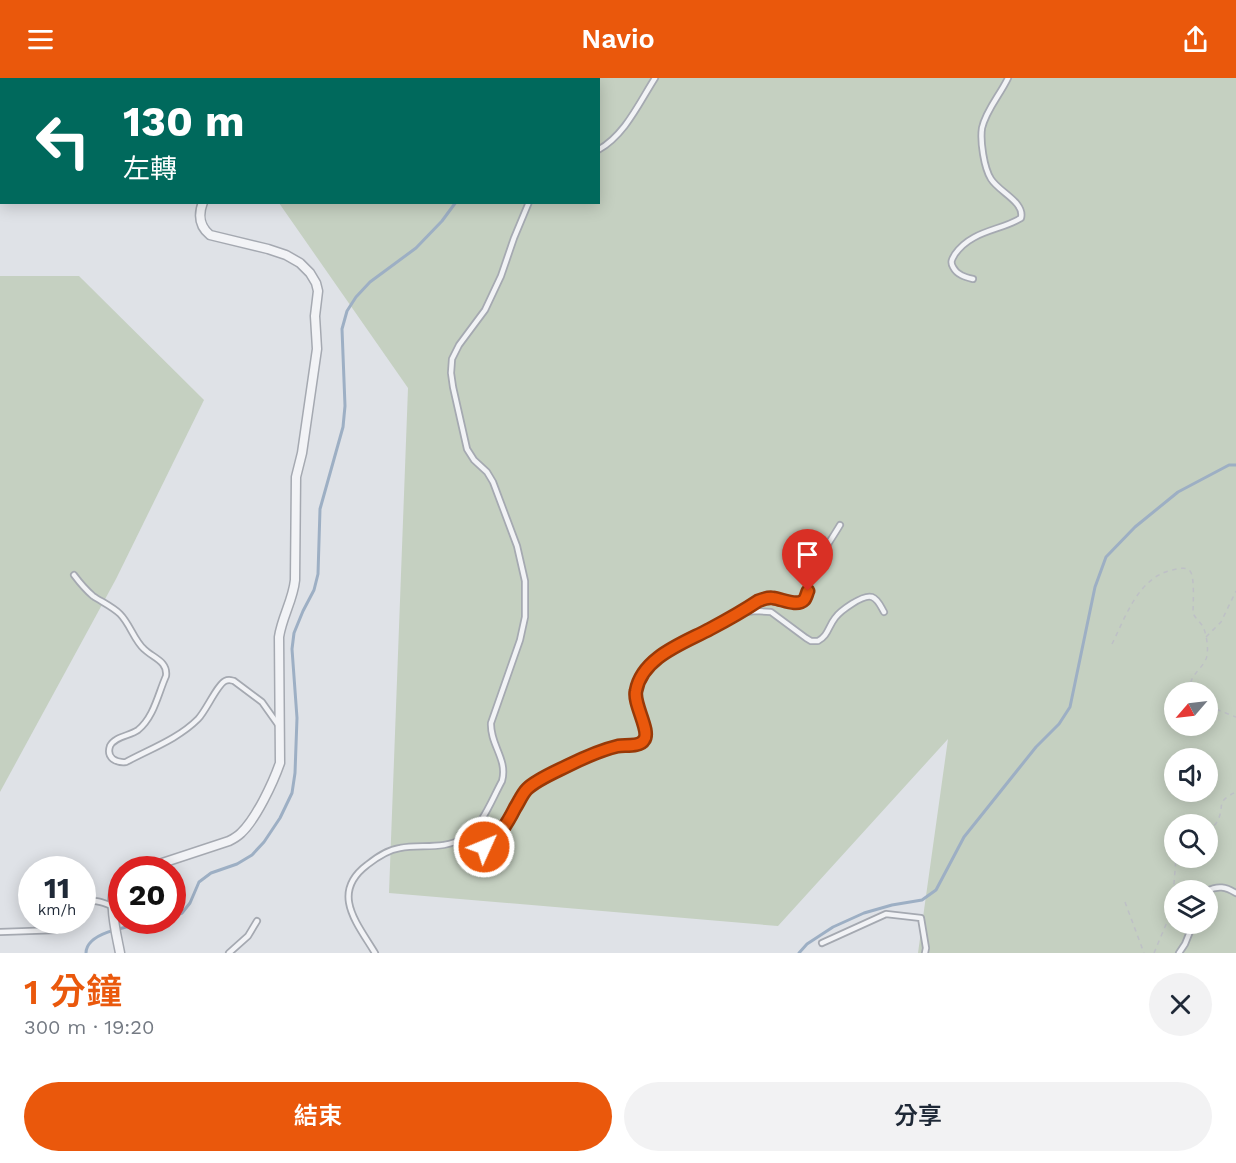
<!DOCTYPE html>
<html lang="zh-TW">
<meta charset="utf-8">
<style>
body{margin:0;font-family:"Work Sans","Noto Sans TC",sans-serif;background:#f2f2f3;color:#1f2937;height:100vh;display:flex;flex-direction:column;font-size:22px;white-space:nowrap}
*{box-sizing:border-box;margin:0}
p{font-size:20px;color:#747a83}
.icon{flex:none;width:33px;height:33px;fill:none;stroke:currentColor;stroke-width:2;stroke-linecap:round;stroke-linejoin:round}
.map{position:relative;height:875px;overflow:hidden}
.sheet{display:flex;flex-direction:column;background:#fff;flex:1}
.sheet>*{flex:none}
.hud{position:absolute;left:0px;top:0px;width:600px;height:126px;box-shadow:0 3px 15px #0003;background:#00695c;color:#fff;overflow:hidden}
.needle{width:39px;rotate:242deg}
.buttons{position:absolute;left:1164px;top:604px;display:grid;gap:12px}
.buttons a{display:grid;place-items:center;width:54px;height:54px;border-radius:50%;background:#fff;box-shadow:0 3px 15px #0003;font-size:30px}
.speed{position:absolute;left:18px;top:778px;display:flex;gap:12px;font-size:30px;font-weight:700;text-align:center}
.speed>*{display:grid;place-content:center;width:78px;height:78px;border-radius:50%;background:#fff;box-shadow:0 3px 15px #0003;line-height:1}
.speed small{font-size:15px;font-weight:400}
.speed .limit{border:9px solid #d22;background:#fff;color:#111}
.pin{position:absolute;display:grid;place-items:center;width:51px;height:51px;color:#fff;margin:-62px -26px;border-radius:50% 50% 50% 0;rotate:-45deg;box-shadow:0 0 6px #0007}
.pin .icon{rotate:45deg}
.me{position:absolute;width:66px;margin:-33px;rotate:46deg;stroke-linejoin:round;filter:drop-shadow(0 0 4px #0008)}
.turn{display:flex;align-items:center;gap:21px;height:126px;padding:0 24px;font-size:27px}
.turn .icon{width:78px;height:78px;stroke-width:2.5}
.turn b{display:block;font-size:42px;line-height:51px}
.round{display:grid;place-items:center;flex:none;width:63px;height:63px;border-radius:32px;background:#f2f2f3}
.headline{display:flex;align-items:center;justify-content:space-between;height:102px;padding:0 24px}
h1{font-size:36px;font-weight:600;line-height:45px;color:#ea580c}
.button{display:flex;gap:12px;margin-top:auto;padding:12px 24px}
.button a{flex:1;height:69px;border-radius:36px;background:#ea580c;color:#fff;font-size:24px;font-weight:600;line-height:69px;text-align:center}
.button a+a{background:#f2f2f3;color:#1f2937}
header{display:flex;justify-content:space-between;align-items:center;height:78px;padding:0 24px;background:#ea580c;color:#fff;font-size:27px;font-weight:600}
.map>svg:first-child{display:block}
</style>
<header><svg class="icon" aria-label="menu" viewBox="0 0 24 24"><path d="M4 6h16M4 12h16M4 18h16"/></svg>Navio<svg class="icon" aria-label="share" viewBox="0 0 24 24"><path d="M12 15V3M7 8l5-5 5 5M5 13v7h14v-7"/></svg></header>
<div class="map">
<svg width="1236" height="875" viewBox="0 0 1236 875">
<rect width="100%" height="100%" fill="#dfe2e7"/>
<g fill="#c5d0c1" fill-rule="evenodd">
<path d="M193,0H1236V875H918L948,661L778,848L389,815L408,310L279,125L598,124V2H194ZM1174,615H1208V648H1174ZM1174,681H1208V714H1174ZM1174,747H1208V780H1174ZM1174,813H1208V846H1174Z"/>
<path d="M0,198H79L204,322L116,501L0,714Z"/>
</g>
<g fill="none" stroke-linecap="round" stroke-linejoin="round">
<g stroke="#9dafc4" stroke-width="3">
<path d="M522,2L523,0"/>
<path d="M172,839L182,835L190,825L199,804L211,795L237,786L252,777L264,764L280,740L292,715L295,695L297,640L292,571L294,555L303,533L314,512L318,496L320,431L343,349L345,328L342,251L347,233L356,219L370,204L416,170L442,143L456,124"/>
<path d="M86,875C86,851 141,847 159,843"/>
<path d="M799,875L807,866L833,849L864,835L892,827L922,822L936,812L964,759L1036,669L1059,646L1070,629L1095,509L1106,479L1135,449L1178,414L1229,387H1236"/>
</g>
<g stroke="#a5a9b1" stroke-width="8">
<g id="lane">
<path d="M598,72C625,57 639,25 655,0"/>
<path d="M973,201C965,199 957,197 953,189C950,184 952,181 955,176C972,152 1000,153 1021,140C1025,124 999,114 991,101C984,90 980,63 982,50C986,32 1000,17 1008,0"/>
<path d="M74,497C80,505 86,512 93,518C102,524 113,529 120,536C130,546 134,562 144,571C153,580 168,583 166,598C158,616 154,639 138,652C130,658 115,658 110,668C106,680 116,685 126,684C150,671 178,661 198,641C206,633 217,607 225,603C229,601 230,602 234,603L262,624L279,648"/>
<path d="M740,535L755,533L771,534L806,560L811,563H818C828,558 828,549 835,540C840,533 863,516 872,519C878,521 881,529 884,534"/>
<path d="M457,764C463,769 469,772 477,770C499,766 509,742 518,725C521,719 524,713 528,709C533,706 539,703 544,700C564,689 585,678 606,671C611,670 615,669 620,668C626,667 636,668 642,664C652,657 635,629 635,617C635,610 640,602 644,596C658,572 687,563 711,551C727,542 743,533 758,523C777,515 785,527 799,524C809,522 808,508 810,500C817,481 830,464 840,447"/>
<path d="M1207,813C1218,807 1226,809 1236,815"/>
<path d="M82,826C93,820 102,824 112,828"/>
<path d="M0,854L58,852L65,848L69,843"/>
<path d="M822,865L886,836L921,840L926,870L925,875"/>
<path d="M229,875L248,858L257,843"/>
<path d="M375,875C357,845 330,815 367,787C377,779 387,772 400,770C420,766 445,772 463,760C483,748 491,723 502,703C508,681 490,667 491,645L520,562L525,539V503L517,468L493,404L487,394L474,382L467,371L453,309L451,295L452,281L459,267L485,232L501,198L514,160L529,124"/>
<path d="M1179,875L1185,866L1193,846"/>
</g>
</g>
<g stroke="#a5a9b1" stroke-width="11">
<g id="street">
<path d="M425,2L426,0"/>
<path d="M141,792L229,763C233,761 237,759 241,755C256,741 273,705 280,685L279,559C282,539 293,522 295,502L296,399L302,375L317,271L315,238L318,213L316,205L310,195L300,185L286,177L268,171L210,157C199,148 198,137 203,124"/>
<path d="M120,875C117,858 104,811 122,800"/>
</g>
</g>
<g stroke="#bec0c6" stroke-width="1.5" stroke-dasharray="4.5 4.5" stroke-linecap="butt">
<path d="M1206,559L1221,544L1236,513"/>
<path d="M1112,566C1126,538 1138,500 1172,492C1178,491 1186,488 1190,493C1195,498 1193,528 1193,535C1196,542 1202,545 1204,551C1207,559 1209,574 1206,581C1200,594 1187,598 1191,615"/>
<path d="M1208,628L1236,639"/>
<path d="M1208,754C1211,750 1216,747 1218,742C1225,727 1215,724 1236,714"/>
<path d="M1125,824L1144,875"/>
<path d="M1154,875L1167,844L1173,818L1176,780"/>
</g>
<use href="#lane" stroke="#f2f3f6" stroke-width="4.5"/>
<use href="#street" stroke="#f2f3f6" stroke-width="8"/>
</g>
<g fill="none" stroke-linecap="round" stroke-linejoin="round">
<g stroke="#983908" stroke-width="15">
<path id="route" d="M484,769C499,759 507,746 515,730C519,724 522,716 527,711C536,702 555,694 567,688C583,680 601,672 618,668C626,667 640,669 644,662C651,653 633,626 636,613C642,579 684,565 710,551C727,542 743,533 758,523C763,521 768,519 773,520C782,521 797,529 804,522C806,520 807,515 808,513"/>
</g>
<use href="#route" stroke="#ea580c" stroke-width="10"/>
</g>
</svg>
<div class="buttons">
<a><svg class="needle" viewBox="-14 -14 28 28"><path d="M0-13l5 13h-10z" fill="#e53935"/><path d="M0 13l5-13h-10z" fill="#747a83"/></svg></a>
<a><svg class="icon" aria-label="sound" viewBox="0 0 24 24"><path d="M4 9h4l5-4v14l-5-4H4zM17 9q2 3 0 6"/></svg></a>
<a><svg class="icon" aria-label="search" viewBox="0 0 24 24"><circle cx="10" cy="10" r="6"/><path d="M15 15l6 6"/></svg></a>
<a><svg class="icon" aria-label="layers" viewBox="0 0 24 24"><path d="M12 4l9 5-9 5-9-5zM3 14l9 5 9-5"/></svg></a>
</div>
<div class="speed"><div>11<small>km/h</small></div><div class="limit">20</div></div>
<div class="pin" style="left:808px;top:513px;background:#d93025"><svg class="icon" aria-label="arrive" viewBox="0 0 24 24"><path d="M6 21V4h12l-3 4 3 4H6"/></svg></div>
<svg class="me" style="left:484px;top:769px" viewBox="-20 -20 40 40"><circle r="17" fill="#ea580c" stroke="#fff" stroke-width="3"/><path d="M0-11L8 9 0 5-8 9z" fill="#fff"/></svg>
<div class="hud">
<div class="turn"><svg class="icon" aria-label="left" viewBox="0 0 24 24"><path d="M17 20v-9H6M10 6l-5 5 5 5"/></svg><div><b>130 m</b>左轉</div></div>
</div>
</div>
<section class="sheet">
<div class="headline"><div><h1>1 分鐘</h1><p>300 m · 19:20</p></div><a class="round"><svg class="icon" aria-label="close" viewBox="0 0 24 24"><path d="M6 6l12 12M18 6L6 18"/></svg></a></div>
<div class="button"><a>結束</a><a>分享</a></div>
</section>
